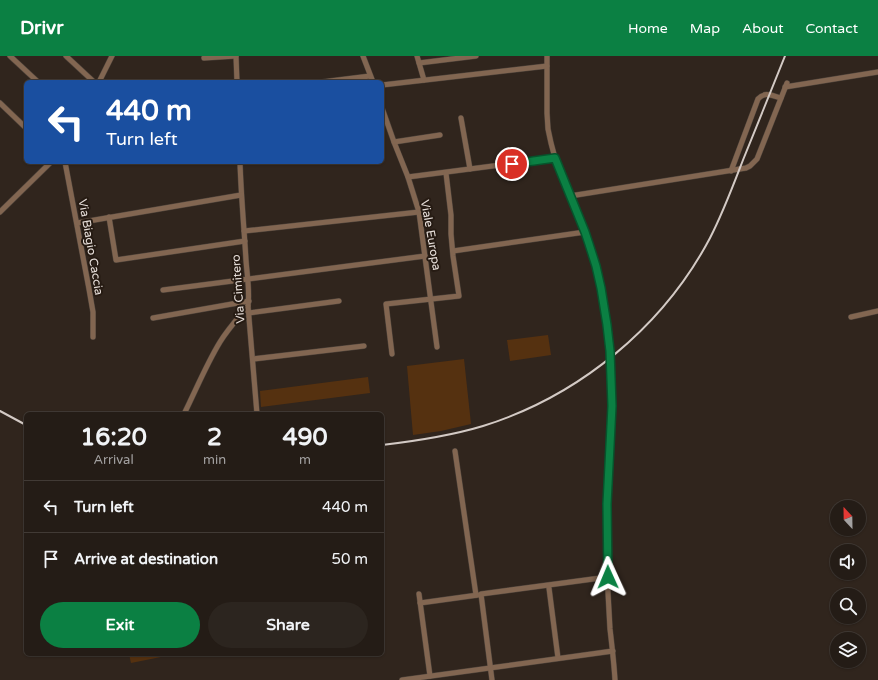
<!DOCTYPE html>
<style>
body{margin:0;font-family:"Varela Round",sans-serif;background:#2c251f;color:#f1f3f6;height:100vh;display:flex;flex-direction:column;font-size:15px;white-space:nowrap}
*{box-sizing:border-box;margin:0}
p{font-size:13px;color:#a3a1a1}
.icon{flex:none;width:22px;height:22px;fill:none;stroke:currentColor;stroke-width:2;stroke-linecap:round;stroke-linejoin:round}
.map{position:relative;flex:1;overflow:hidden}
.drawer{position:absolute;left:24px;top:356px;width:360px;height:244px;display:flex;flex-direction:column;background:#241c16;border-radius:6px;box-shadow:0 1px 3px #0004,0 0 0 1px #413a35}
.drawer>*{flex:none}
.banner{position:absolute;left:24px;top:24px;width:360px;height:84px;border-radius:6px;box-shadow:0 1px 3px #0004,0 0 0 1px #413a35;background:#1a4fa0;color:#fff;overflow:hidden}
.needle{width:26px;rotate:338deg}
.tools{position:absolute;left:830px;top:444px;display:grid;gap:8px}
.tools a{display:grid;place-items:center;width:36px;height:36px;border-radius:50%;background:#241c16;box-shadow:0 1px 3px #0004,0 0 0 1px #413a35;font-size:20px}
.pin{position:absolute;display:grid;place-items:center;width:34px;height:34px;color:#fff;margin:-17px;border:2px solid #fff;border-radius:50%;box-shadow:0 1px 4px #0007}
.me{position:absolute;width:44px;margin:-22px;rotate:359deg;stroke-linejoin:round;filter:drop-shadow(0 0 3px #0008)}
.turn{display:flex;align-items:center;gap:14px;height:84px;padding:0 16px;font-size:18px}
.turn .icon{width:52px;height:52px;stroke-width:2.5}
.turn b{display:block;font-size:28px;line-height:34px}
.eta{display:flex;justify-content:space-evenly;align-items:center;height:68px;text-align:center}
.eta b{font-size:24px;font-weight:700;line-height:28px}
.button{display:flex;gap:8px;margin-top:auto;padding:8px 16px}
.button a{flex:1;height:46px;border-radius:24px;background:#0b8043;color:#fff;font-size:16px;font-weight:700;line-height:46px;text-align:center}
.button a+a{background:#2c251f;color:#f1f3f6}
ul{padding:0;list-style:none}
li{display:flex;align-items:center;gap:12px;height:52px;padding:0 16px;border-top:1px solid #413a35}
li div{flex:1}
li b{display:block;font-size:15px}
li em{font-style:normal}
header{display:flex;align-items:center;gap:24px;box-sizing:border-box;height:56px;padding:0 20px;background:#0b8043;color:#fff}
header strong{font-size:19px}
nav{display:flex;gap:22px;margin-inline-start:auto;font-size:14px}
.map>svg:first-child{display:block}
</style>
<header>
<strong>Drivr</strong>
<nav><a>Home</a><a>Map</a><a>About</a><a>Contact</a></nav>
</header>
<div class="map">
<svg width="878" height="624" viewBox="0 0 878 624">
<rect width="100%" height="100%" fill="#30251d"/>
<g fill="#553110">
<path d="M548,279L551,299L510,305L507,284Z"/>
<path d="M464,303L471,368L441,375L413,379L407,310Z"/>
<path d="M368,321L370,337L261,351L260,335Z"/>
<path d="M129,598H176L131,607Z"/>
</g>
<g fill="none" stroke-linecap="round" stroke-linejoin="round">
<g stroke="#4d433b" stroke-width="6">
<g id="street">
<path d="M10,0L38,26"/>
<path d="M66,0L94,26"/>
<path d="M236,0L237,26"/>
<path d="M363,0L373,26"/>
<path d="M417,0L424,24"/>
<path d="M547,0V57L548,73L551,87L555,102L585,176C600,221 608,266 611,313C612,326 613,339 612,352C611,384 607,416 607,449C606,490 607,532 610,573C612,590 614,607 615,624"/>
<path d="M204,2L236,0"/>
<path d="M419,7L476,0"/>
<path d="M99,26L112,0"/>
<path d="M322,26L370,20"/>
<path d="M382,29L547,10"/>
<path d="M785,31L878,16"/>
<path d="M0,47L26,72"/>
<path d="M382,52L394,86L408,121L419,156L437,291"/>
<path d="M461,62L470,113"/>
<path d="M394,86L440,79"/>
<path d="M65,106L89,233L93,256V281"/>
<path d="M240,106C241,139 244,171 246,204C247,219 250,235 248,250L257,358"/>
<path d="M731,115L758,43C765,35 772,40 781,42"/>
<path d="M408,121L555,102"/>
<path d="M570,140L746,112L750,110L757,103L787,27"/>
<path d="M0,156L51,106"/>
<path d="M109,161L116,204L245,185"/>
<path d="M77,167L241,139"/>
<path d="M244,175L419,156"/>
<path d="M453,195L585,176"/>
<path d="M163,234L425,200"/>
<path d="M249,257L339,245"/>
<path d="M851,261L878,255"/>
<path d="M153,262L249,245"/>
<path d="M392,298L386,248L459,240L453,200L451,178V159L446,117"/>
<path d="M253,303L364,290"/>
<path d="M184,358C196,334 206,309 220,286C228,273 238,262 248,250"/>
<path d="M455,395L476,539"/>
<path d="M549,532L558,602"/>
<path d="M419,538L430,620"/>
<path d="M420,547L478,539"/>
<path d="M402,624L613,595"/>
<path d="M492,624L481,538L608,521"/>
</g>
</g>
<use href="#street" stroke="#826651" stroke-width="5"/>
<g stroke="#d3cac5" stroke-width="2">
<path d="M0,355L26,369"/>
<path d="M382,389C416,385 450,380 483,370C579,340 663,271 710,182C723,157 733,130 743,104C757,69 771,35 785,0"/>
</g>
</g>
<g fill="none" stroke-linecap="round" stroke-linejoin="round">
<g stroke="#07532c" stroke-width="10">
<path id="route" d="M512,108L555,102L585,176L589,188L596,210L601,232L607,269L610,295L612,350L607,448L608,521"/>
</g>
<use href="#route" stroke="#0b8043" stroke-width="7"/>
</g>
<g text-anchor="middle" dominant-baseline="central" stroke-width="4" stroke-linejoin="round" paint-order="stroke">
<g font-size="12" fill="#e7dfda" stroke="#261b13">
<text transform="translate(431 179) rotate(80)">Viale Europa</text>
<text transform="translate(91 191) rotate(80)">Via Biagio Caccia</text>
<text transform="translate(238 233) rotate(-94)">Via Cimitero</text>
</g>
</g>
</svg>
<div class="tools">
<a><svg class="needle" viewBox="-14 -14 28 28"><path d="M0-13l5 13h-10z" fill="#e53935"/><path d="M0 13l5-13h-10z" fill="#a3a1a1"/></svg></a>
<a><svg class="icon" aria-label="sound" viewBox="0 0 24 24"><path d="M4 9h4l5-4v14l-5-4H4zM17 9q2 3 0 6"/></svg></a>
<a><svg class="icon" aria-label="search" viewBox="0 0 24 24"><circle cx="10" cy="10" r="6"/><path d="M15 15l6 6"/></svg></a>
<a><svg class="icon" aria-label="layers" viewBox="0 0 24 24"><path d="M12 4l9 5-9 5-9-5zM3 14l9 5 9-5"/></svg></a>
</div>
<div class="pin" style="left:512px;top:108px;background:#d93025"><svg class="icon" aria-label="arrive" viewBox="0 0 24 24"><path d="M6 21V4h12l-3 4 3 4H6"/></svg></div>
<svg class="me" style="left:608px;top:521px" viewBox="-20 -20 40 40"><path d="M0-17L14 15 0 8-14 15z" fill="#0b8043" stroke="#fff" stroke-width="4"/></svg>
<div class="banner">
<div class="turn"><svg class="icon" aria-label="left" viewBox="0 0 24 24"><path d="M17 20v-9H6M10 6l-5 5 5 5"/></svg><div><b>440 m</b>Turn left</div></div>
</div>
<section class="drawer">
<div class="eta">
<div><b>16:20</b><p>Arrival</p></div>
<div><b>2</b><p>min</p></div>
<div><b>490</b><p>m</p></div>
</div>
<ul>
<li><svg class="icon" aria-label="left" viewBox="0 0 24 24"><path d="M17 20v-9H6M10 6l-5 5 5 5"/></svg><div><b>Turn left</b></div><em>440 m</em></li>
<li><svg class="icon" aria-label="arrive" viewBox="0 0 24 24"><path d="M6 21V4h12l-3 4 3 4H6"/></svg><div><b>Arrive at destination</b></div><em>50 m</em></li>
</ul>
<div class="button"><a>Exit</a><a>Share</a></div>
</section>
</div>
